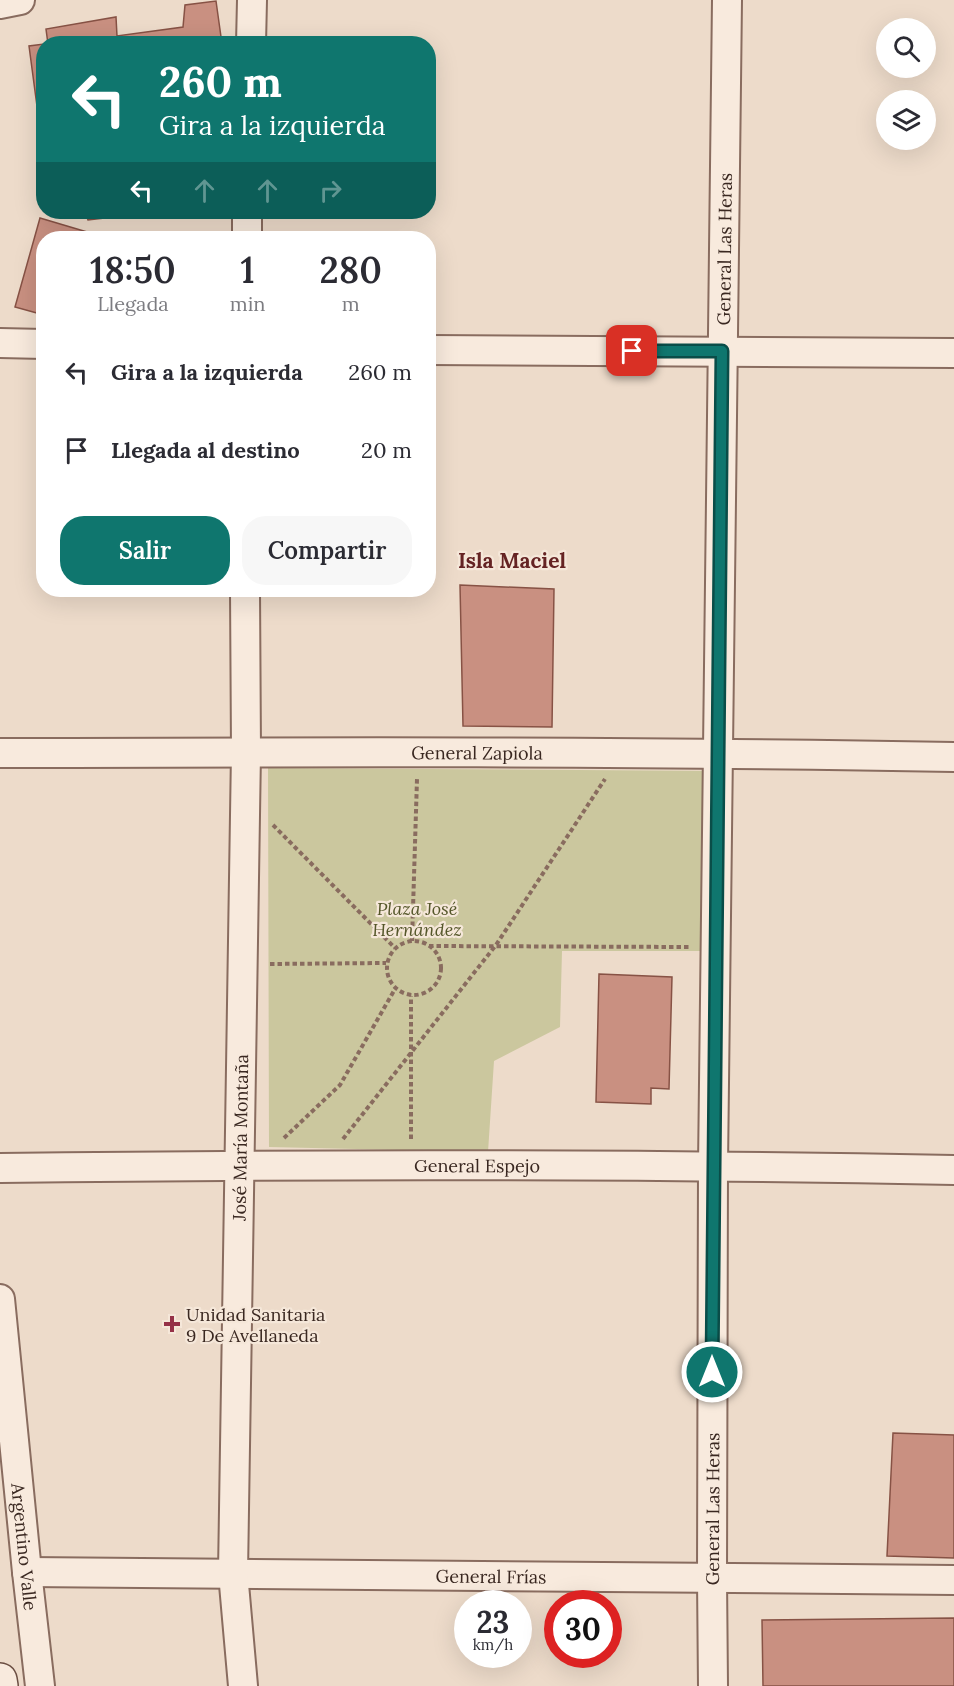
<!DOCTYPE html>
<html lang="es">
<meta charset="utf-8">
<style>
body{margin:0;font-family:Lora,serif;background:#f7f7f7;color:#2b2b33;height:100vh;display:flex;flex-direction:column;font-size:22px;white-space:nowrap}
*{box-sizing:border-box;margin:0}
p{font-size:20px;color:#7c7c81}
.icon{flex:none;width:33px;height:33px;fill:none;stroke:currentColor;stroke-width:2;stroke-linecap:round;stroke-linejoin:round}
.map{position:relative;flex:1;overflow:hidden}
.drawer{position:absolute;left:36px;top:231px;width:400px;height:366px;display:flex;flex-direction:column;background:#fff;border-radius:24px;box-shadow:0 6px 24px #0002}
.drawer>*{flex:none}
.banner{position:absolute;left:36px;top:36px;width:400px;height:183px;border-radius:24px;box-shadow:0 6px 24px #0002;background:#0f766e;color:#fff;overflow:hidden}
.fabs{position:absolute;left:876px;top:18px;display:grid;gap:12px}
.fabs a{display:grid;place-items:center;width:60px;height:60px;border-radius:50%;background:#fff;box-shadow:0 6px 24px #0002;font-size:30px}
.speed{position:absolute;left:454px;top:1590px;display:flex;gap:12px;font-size:30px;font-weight:700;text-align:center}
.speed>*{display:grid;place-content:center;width:78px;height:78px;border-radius:50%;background:#fff;box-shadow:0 6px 24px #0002;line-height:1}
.speed small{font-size:15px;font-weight:400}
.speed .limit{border:9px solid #d22;background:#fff;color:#111}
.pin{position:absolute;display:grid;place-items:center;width:51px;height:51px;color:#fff;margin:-26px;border-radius:12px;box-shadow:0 3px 9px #0006}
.me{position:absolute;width:66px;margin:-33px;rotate:0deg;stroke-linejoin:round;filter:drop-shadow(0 0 4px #0008)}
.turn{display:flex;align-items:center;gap:21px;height:126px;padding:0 24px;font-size:27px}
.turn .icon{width:78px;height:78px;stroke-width:2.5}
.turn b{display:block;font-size:42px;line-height:51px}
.lanes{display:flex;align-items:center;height:57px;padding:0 24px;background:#0003;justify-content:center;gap:30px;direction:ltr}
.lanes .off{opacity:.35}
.eta{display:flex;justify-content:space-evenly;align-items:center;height:102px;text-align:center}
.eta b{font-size:36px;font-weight:600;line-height:42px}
.cta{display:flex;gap:12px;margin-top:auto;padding:12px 24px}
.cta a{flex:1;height:69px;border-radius:24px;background:#0f766e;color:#fff;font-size:24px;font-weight:600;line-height:69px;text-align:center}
.cta a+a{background:#f7f7f7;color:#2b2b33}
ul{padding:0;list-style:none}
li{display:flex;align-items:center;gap:18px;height:78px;padding:0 24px}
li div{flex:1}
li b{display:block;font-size:22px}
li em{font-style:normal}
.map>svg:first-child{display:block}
</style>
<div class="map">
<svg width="954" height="1686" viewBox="0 0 954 1686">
<rect width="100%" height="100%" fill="#eddbca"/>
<path fill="#cbc79e" d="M268,768L720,771L710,951H562L560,1027L494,1061L488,1152L269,1147Z"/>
<g fill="#c99081" stroke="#875245" stroke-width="1.5">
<path d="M216,1L222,44H48L46,29L116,17L117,36L183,27L185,5Z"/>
<path d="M44,44V159L29,46Z"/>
<path d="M85,212H157L88,220Z"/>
<path d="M40,218L94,234L93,238H44V315L15,307Z"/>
<path d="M460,585L554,589L552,727L463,726Z"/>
<path d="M599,974L672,977L669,1089L651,1088V1104L596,1102Z"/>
<path d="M893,1433L954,1435V1558L887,1556Z"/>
<path d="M954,1618V1686H763L762,1620Z"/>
</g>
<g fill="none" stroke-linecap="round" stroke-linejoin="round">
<g stroke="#896c5f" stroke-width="32">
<g id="street">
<path d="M0,4L20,0"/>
<path d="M251,44L252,0"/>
<path d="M247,238V212"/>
<path d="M0,343L44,344"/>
<path d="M429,350L954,353"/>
<path id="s1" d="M0,753C318,752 636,751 954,757"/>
<path id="s2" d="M0,1168C318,1164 636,1164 954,1170"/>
<path id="s3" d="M0,1299L27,1572L40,1686"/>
<path id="s4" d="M27,1572L954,1580"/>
<path id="s5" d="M243,1686L233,1573L246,752L245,590"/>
<path id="s6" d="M713,1686L712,1578L713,1166L727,0"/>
</g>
</g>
<g stroke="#6b4e42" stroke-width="36">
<path id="secondary" d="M0,1680L1,1686"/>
</g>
<g stroke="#896c5f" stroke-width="4" stroke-dasharray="4.5 3" stroke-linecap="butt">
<path d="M273,825L395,948"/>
<circle cx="414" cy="968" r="27"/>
<path d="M412,941L417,779"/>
<path d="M429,946L690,947"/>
<path d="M270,964L386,963"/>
<path d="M284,1138L340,1085L395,989"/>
<path d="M343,1139L496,945L605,779"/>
<path d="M411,1139V996"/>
</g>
<use href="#street" stroke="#f8eadd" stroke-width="28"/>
<use href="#secondary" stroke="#f8eadd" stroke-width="33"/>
</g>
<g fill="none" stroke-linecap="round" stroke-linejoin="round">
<g stroke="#0a4d48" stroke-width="15">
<path id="route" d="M632,351H722L712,1372"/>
</g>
<use href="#route" stroke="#0f766e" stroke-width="10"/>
</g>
<path fill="#953147" stroke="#f5e7d9" stroke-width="2" d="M169 1315h6v6h6v6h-6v6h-6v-6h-6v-6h6z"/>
<g text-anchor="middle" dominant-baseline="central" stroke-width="4.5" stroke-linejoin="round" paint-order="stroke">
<g font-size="18" fill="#3a2821" stroke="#f5e7d9">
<text stroke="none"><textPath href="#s6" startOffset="1437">General Las Heras</textPath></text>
<text stroke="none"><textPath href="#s1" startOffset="477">General Zapiola</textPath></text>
<text stroke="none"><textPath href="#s5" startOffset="549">José María Montaña</textPath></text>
<text stroke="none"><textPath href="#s2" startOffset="477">General Espejo</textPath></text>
<text stroke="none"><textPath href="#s6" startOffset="177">General Las Heras</textPath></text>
<text stroke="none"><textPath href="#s3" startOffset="249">Argentino Valle</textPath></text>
<text stroke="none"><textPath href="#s4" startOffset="464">General Frías</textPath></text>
</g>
<g font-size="18" font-style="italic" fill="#545629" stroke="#f5e7d9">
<text x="417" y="908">Plaza José<tspan x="417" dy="21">Hernández</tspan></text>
</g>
<g font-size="18" fill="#3a2821" stroke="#f5e7d9" text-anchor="start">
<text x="186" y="1314">Unidad Sanitaria<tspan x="186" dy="21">9 De Avellaneda</tspan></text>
</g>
<g font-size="21" font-weight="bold" fill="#652323" stroke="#f5e7d9">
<text x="512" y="560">Isla Maciel</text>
</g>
</g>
</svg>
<div class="fabs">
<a><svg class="icon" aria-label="search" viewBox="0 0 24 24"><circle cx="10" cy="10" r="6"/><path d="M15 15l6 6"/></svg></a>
<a><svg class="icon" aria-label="layers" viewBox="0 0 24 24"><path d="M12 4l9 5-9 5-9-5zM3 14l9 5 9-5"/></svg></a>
</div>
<div class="speed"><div>23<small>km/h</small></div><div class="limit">30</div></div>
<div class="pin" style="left:632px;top:351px;background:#d93025"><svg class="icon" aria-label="arrive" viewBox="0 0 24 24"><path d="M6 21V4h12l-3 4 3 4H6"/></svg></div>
<svg class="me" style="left:712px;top:1372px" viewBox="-20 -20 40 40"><circle r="17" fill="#0f766e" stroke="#fff" stroke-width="3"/><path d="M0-11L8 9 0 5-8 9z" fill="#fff"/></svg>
<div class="banner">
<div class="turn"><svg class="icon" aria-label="left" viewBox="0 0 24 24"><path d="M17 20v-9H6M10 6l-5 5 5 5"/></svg><div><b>260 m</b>Gira a la izquierda</div></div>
<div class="lanes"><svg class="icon" aria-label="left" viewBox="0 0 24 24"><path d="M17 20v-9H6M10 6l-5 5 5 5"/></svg><svg class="icon off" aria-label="ahead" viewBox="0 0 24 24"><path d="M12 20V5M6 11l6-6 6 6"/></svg><svg class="icon off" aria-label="ahead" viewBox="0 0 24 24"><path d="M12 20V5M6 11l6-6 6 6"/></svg><svg class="icon off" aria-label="right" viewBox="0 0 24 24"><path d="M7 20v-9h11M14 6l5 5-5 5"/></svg></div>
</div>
<section class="drawer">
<div class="eta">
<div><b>18:50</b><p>Llegada</p></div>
<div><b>1</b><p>min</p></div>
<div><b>280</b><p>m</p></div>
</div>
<ul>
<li><svg class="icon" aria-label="left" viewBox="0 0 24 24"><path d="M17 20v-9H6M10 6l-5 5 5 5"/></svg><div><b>Gira a la izquierda</b></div><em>260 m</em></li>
<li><svg class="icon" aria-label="arrive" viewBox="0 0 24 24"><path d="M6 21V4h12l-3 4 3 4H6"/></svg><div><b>Llegada al destino</b></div><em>20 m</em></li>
</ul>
<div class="cta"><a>Salir</a><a>Compartir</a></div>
</section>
</div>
